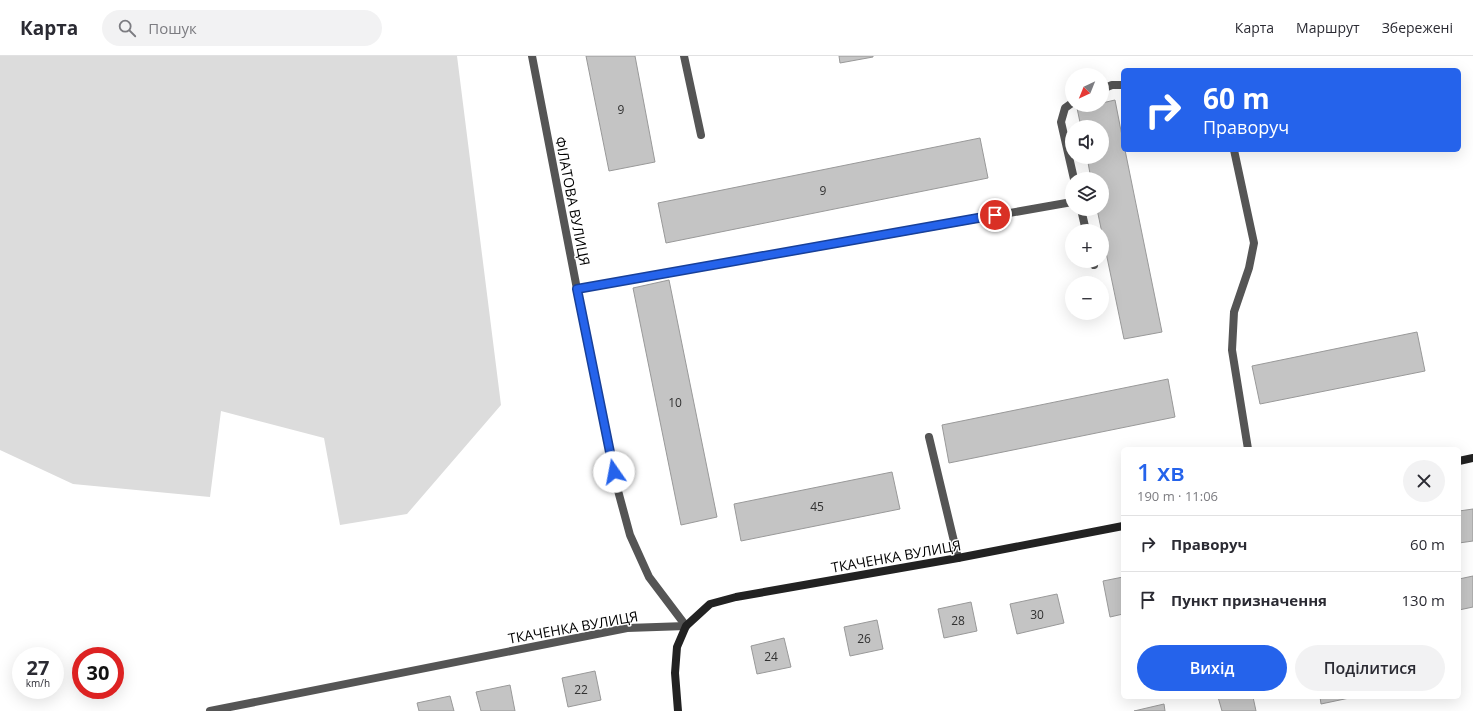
<!DOCTYPE html>
<html lang="uk">
<meta charset="utf-8">
<style>
body{margin:0;font-family:"Open Sans",sans-serif;background:#f2f2f3;color:#2b2b33;height:100vh;display:flex;flex-direction:column;font-size:15px;white-space:nowrap}
*{box-sizing:border-box;margin:0}
p{font-size:13px;color:#7c7c81}
.icon{flex:none;width:22px;height:22px;fill:none;stroke:currentColor;stroke-width:2;stroke-linecap:round;stroke-linejoin:round}
.map{position:relative;flex:1;overflow:hidden}
.side{position:absolute;left:1121px;top:391px;width:340px;height:252px;display:flex;flex-direction:column;background:#fff;border-radius:6px;box-shadow:0 4px 16px #0002}
.side>*{flex:none}
.top-card{position:absolute;left:1121px;top:12px;width:340px;height:84px;border-radius:6px;box-shadow:0 4px 16px #0002;background:#2563eb;color:#fff;overflow:hidden}
.needle{width:26px;rotate:223deg}
.fabs{position:absolute;left:1065px;top:12px;display:grid;gap:8px}
.fabs a{display:grid;place-items:center;width:44px;height:44px;border-radius:50%;background:#fff;box-shadow:0 4px 16px #0002;font-size:20px}
.speed{position:absolute;left:12px;top:591px;display:flex;gap:8px;font-size:20px;font-weight:700;text-align:center}
.speed>*{display:grid;place-content:center;width:52px;height:52px;border-radius:50%;background:#fff;box-shadow:0 4px 16px #0002;line-height:1}
.speed small{font-size:10px;font-weight:400}
.speed .limit{border:6px solid #d22;background:#fff;color:#111}
.pin{position:absolute;display:grid;place-items:center;width:34px;height:34px;color:#fff;margin:-17px;border:2px solid #fff;border-radius:50%;box-shadow:0 1px 4px #0007}
.me{position:absolute;width:44px;margin:-22px;rotate:348deg;stroke-linejoin:round;filter:drop-shadow(0 0 3px #0008)}
.turn{display:flex;align-items:center;gap:14px;height:84px;padding:0 16px;font-size:18px}
.turn .icon{width:52px;height:52px;stroke-width:2.5}
.turn b{display:block;font-size:28px;line-height:34px}
.round{display:grid;place-items:center;flex:none;width:42px;height:42px;border-radius:21px;background:#f2f2f3}
.headline{display:flex;align-items:center;justify-content:space-between;height:68px;padding:0 16px}
h1{font-size:24px;font-weight:600;line-height:30px;color:#2563eb}
.cta{display:flex;gap:8px;margin-top:auto;padding:8px 16px}
.cta a{flex:1;height:46px;border-radius:24px;background:#2563eb;color:#fff;font-size:16px;font-weight:600;line-height:46px;text-align:center}
.cta a+a{background:#f2f2f3;color:#2b2b33}
ul{padding:0;list-style:none}
li{display:flex;align-items:center;gap:12px;height:56px;padding:0 16px;border-top:1px solid #e1e1e2}
li div{flex:1}
li b{display:block;font-size:15px}
li em{font-style:normal}
header{display:flex;align-items:center;gap:24px;box-sizing:border-box;height:56px;padding:0 20px;background:#fff;border-bottom:1px solid #e1e1e2}
header strong{font-size:19px}
nav{display:flex;gap:22px;margin-inline-start:auto;font-size:14px}
.search{width:280px;height:36px;background:#f2f2f3;display:flex;align-items:center;gap:10px;box-sizing:border-box;padding:0 14px;border-radius:22px;color:#7c7c81;font-size:15px}
.map>svg:first-child{display:block}
</style>
<header>
<strong>Карта</strong>
<div class="search"><svg class="icon" aria-label="search" viewBox="0 0 24 24"><circle cx="10" cy="10" r="6"/><path d="M15 15l6 6"/></svg>Пошук</div>
<nav><a>Карта</a><a>Маршрут</a><a>Збережені</a></nav>
</header>
<div class="map">
<svg width="1473" height="655" viewBox="0 0 1473 655">
<rect width="100%" height="100%" fill="#fff"/>
<path fill="#dcdcdc" d="M0,0H457L501,349L407,458L340,469L324,382L221,355L210,441L73,428L0,394Z"/>
<g fill="#c4c4c4" stroke="#999">
<path d="M586,0H635L655,106L609,115Z"/>
<path d="M839,0H873V1L840,7Z"/>
<path d="M1115,44L1123,85V94H1125L1162,276L1124,283L1097,153H1102V123H1091L1087,101H1102V71H1081L1077,52L1092,49H1102V47Z"/>
<path d="M980,82L988,122L666,187L658,147Z"/>
<path d="M669,224L717,461L681,469L633,232Z"/>
<path d="M1417,276L1425,315L1260,348L1252,310Z"/>
<path d="M1168,323L1175,361L949,407L942,369Z"/>
<path d="M892,416L900,453L741,485L734,448Z"/>
<path d="M1473,453V485L1459,487V455Z"/>
<path d="M1473,520V551L1459,554V523Z"/>
<path d="M1123,521V558L1110,561L1103,525Z"/>
<path d="M1057,538L1064,567L1017,578L1010,548Z"/>
<path d="M971,546L977,575L944,582L938,553Z"/>
<path d="M877,564L883,593L850,600L844,571Z"/>
<path d="M784,582L791,611L757,618L751,590Z"/>
<path d="M595,615L601,644L568,651L562,622Z"/>
<path d="M510,629L515,655H481L476,636Z"/>
<path d="M450,640L454,655H419L417,647Z"/>
<path d="M1218,641H1253L1256,655H1222Z"/>
<path d="M1320,641H1354L1321,648Z"/>
<path d="M1164,648L1165,655H1134Z"/>
</g>
<g fill="none" stroke-linecap="round" stroke-linejoin="round">
<g stroke="#555" stroke-width="8">
<path d="M684,0L701,79"/>
<path d="M1102,33L1112,29H1123"/>
<path d="M1072,47L1065,52L1061,66L1074,123"/>
<path d="M1234,94L1254,187L1249,212L1234,256L1232,294L1248,393"/>
<path d="M1081,153L1086,175"/>
<path d="M1093,205L1094,209"/>
<path d="M577,233L1072,146"/>
<path d="M929,381L958,502"/>
</g>
<g stroke="#555" stroke-width="8">
<path d="M532,0L577,233L617,431L630,479L649,521L686,570"/>
<path d="M210,655L627,572L686,570"/>
</g>
<g stroke="#222" stroke-width="8">
<path d="M1459,405L1473,402"/>
<path d="M678,655L675,617L677,591L686,570L710,548L736,541L958,502L1123,470"/>
</g>
</g>
<g fill="none" stroke-linecap="round" stroke-linejoin="round">
<g stroke="#184099" stroke-width="10">
<path id="route" d="M614,416L577,233L995,159"/>
</g>
<use href="#route" stroke="#2563eb" stroke-width="7"/>
</g>
<g text-anchor="middle" dominant-baseline="central" stroke-width="3" stroke-linejoin="round" paint-order="stroke">
<g font-size="12" fill="#313131">
<text x="621" y="53">9</text>
<text x="823" y="134">9</text>
<text x="675" y="346">10</text>
<text x="817" y="450">45</text>
<text x="1037" y="558">30</text>
<text x="958" y="564">28</text>
<text x="864" y="582">26</text>
<text x="771" y="600">24</text>
<text x="581" y="633">22</text>
</g>
<g font-size="14" fill="#000" stroke="#fff">
<text transform="translate(573 145) rotate(79)">ФІЛАТОВА ВУЛИЦЯ</text>
<text transform="translate(896 500) rotate(-10)">ТКАЧЕНКА ВУЛИЦЯ</text>
<text transform="translate(573 571) rotate(-10)">ТКАЧЕНКА ВУЛИЦЯ</text>
</g>
</g>
</svg>
<div class="fabs">
<a><svg class="needle" viewBox="-14 -14 28 28"><path d="M0-13l5 13h-10z" fill="#e53935"/><path d="M0 13l5-13h-10z" fill="#7c7c81"/></svg></a>
<a><svg class="icon" aria-label="sound" viewBox="0 0 24 24"><path d="M4 9h4l5-4v14l-5-4H4zM17 9q2 3 0 6"/></svg></a>
<a><svg class="icon" aria-label="layers" viewBox="0 0 24 24"><path d="M12 4l9 5-9 5-9-5zM3 14l9 5 9-5"/></svg></a>
<a>+</a>
<a>−</a>
</div>
<div class="speed"><div>27<small>km/h</small></div><div class="limit">30</div></div>
<div class="pin" style="left:995px;top:159px;background:#d93025"><svg class="icon" aria-label="arrive" viewBox="0 0 24 24"><path d="M6 21V4h12l-3 4 3 4H6"/></svg></div>
<svg class="me" style="left:614px;top:416px" viewBox="-20 -20 40 40"><circle r="19" fill="#fff"/><path d="M0-13L10 11 0 6-10 11z" fill="#2563eb"/></svg>
<div class="top-card">
<div class="turn"><svg class="icon" aria-label="right" viewBox="0 0 24 24"><path d="M7 20v-9h11M14 6l5 5-5 5"/></svg><div><b>60 m</b>Праворуч</div></div>
</div>
<section class="side">
<div class="headline"><div><h1>1 хв</h1><p>190 m · 11:06</p></div><a class="round"><svg class="icon" aria-label="close" viewBox="0 0 24 24"><path d="M6 6l12 12M18 6L6 18"/></svg></a></div>
<ul>
<li><svg class="icon" aria-label="right" viewBox="0 0 24 24"><path d="M7 20v-9h11M14 6l5 5-5 5"/></svg><div><b>Праворуч</b></div><em>60 m</em></li>
<li><svg class="icon" aria-label="arrive" viewBox="0 0 24 24"><path d="M6 21V4h12l-3 4 3 4H6"/></svg><div><b>Пункт призначення</b></div><em>130 m</em></li>
</ul>
<div class="cta"><a>Вихід</a><a>Поділитися</a></div>
</section>
</div>
